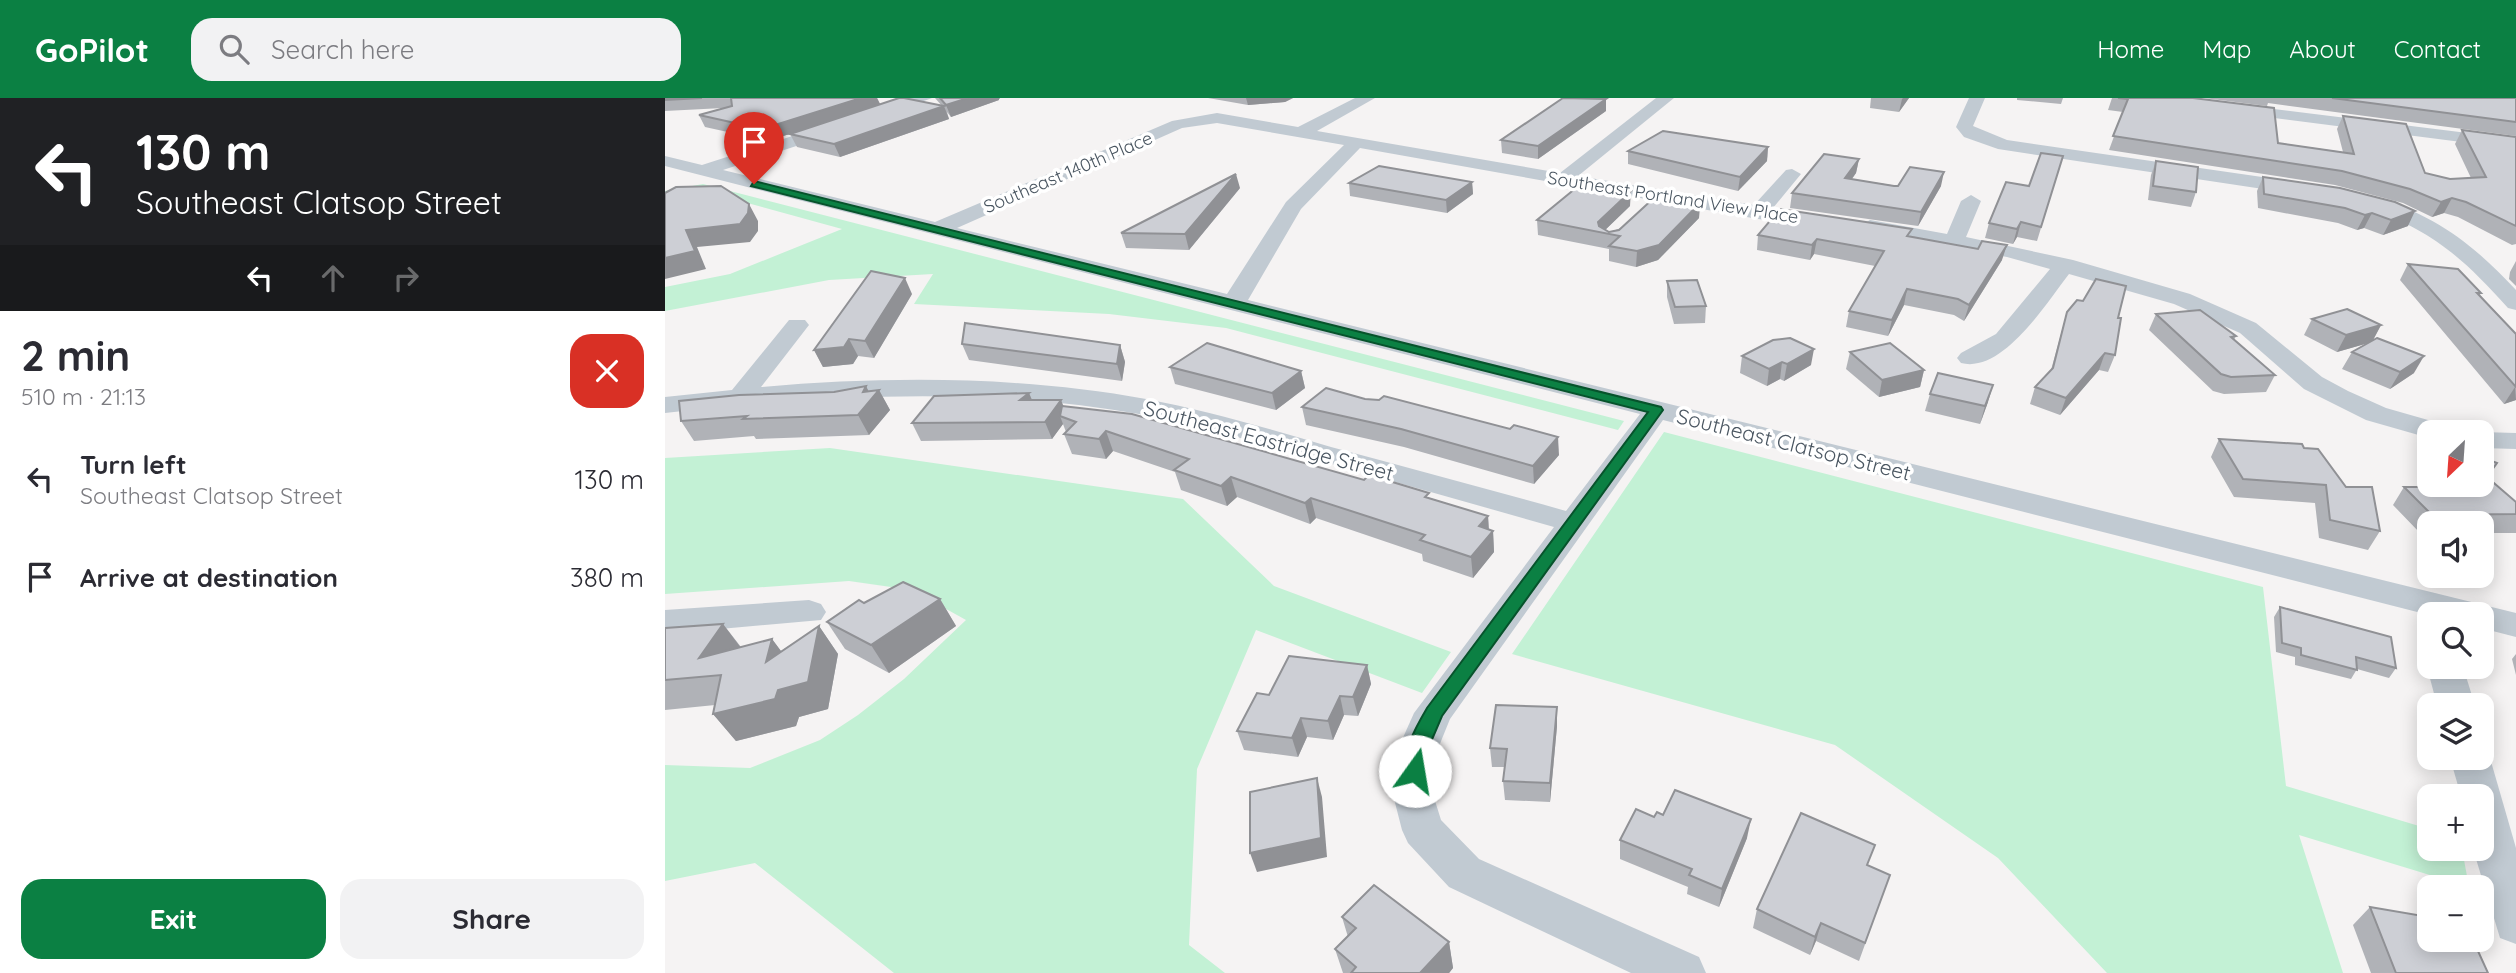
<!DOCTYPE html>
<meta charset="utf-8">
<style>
body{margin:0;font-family:Quicksand,sans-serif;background:#f2f2f3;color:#2b2b33;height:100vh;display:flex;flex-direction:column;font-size:26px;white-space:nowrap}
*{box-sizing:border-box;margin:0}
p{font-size:23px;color:#7c7c81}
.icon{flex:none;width:38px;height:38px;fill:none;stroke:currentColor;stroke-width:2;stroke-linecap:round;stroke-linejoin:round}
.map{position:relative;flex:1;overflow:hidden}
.drawer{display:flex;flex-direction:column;background:#fff;width:665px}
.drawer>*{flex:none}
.banner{background:#202124;color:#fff;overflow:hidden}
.needle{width:46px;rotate:205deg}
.controls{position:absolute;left:1752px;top:322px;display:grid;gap:14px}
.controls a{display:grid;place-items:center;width:77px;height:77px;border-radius:14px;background:#fff;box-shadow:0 4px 18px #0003;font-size:35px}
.pin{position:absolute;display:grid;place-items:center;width:60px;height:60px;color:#fff;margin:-72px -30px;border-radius:50% 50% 50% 0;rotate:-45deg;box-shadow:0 0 7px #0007}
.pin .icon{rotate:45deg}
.me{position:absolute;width:77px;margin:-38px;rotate:13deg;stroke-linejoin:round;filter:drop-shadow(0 0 5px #0008)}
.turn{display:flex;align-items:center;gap:24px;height:147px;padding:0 21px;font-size:32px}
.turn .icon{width:91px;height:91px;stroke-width:2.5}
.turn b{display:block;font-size:49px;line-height:60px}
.lanes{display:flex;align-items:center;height:66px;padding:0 21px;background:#0003;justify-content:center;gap:35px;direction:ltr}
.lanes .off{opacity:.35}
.round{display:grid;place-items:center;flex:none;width:74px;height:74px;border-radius:21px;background:#f2f2f3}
.headline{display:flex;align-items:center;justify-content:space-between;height:119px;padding:0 21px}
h1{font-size:42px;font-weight:800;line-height:52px}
.cta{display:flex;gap:14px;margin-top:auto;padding:14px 21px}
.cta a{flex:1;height:80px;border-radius:21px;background:#0b8043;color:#fff;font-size:28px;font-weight:800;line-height:80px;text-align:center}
.cta a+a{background:#f2f2f3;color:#2b2b33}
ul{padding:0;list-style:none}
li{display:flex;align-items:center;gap:21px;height:98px;padding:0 21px}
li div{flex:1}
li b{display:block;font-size:26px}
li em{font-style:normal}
header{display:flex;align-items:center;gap:42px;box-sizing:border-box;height:98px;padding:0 35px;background:#0b8043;color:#fff}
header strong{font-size:33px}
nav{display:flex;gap:38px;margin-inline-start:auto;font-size:24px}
.search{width:490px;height:63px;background:#f2f2f3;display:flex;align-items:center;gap:18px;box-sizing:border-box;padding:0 24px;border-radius:21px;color:#7c7c81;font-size:26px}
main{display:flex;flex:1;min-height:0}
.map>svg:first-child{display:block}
</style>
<header>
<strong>GoPilot</strong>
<div class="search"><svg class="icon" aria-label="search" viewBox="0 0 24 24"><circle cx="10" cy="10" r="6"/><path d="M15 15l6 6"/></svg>Search here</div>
<nav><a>Home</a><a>Map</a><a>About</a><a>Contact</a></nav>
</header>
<main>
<section class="drawer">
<div class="banner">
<div class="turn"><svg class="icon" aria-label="left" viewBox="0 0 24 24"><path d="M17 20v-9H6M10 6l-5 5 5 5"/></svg><div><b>130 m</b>Southeast Clatsop Street</div></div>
<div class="lanes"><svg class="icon" aria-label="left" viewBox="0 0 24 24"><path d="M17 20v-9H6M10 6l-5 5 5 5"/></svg><svg class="icon off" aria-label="ahead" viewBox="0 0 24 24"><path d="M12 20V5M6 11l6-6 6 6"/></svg><svg class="icon off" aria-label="right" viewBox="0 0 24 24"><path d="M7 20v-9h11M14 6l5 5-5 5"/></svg></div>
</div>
<div class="headline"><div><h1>2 min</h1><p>510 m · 21:13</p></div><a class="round" style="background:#d93025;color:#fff"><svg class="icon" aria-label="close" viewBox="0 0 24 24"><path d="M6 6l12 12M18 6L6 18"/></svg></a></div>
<ul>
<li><svg class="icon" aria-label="left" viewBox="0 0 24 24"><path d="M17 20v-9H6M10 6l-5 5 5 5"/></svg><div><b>Turn left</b><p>Southeast Clatsop Street</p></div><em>130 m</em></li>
<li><svg class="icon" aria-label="arrive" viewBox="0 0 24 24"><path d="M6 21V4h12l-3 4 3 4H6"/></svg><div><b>Arrive at destination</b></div><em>380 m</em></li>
</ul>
<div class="cta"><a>Exit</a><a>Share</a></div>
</section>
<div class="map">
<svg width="1851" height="875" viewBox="0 0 1851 875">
<rect width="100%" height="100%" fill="#f5f3f3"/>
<g fill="#c3f1d5">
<path d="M38,86L959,323L953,332L561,230L444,216L249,206L268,176L164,182L0,213V189L65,176L177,131L35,92L0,99V93Z"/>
<path d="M999,334L1598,489L1621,688L1764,731V751H1797L1804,789L1634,737L1678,875H1442L1333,760L1170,647L847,556Z"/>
<path d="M165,350L518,401L609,488L786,554L757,595L591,532L532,671L524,847L560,875H229L90,765L0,783V667L85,670L155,642L193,617L239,581L301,522L247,492L184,483L0,496V360Z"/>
</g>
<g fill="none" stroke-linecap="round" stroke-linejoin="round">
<g fill="#c1cad2" fill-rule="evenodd">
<path d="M243,0H267L210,21L202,16Z"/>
<path d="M690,0H710L652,33L895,75L991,0H1009L913,78L1089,107L1121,72L1127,71L1136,76L1108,110L1150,116L1160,122L1150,128L1093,121L695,50L636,111L583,202L1851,515V539L1816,530V516L1764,517L998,322L785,621L772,653L767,693L776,722L814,761L1034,859L1041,875H966L784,789L743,745L737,732L727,693L732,653L749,615L889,429C809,406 729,384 649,361C593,346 537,327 480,317C321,288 160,297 0,315V299L67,292L124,222H140L144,227L96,289C224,278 355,278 481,301C544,313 605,331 666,349C744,370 823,391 901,413L975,316L0,68V58L37,67L168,25L176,30L174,34L58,72L270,124L507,23L552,15L633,29ZM552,25L679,47L621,104L562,196L292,130L517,30Z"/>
<path d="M1304,0H1320L1308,28L1342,42L1638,85L1647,91L1638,97L1333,51L1299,39L1291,29Z"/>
<path d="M1568,6L1851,41V51L1562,14L1560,11Z"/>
<path d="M1306,97L1316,103L1301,139L1408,162L1525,196L1591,225L1657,279L1683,293L1721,310L1784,328L1788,334H1764V340L1701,322L1639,291L1575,235L1509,206L1404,176C1382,204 1338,276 1296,265L1292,260L1296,255L1331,236L1385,171L1342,159L1205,134L1195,128L1205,122L1282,136L1296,103Z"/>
<path d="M1709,100C1769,115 1810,148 1851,192V212L1843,210C1798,160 1767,132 1702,110L1699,106Z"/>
<path d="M1813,334H1816L1851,335V351L1816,350V334Z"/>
<path d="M144,502L156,506L161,514L156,522L0,536V512Z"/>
<path d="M1764,565V569H1798L1810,607H1772L1762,569Z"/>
<path d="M1816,648L1825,660L1851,750V846L1835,840L1808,751H1816V698H1796L1785,660H1816Z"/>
</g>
</g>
<g fill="#b0b2b7">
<path d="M0,0H212L215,6L277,8L270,0H335L334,1V2L286,19L282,14L284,21L175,59L132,49L125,36L202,11L103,43L40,29L34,17L58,10L0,13Z"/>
<path d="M543,0H628L620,4L583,7Z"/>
<path d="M1206,0H1244L1234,14L1205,10Z"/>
<path d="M1352,0H1398L1396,6L1352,2Z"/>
<path d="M1447,0H1528L1613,45L1678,54L1672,31L1678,18L1760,75L1785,81L1806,80L1790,46L1797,32L1851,39V146L1847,147L1793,119L1779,115L1767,119L1738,105L1670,87L1444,52L1458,14L1443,12Z"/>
<path d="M1539,0H1851V38L1603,5L1602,8Z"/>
<path d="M941,13L873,61L837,55L836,42Z"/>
<path d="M1103,49L1102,63L1073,93L963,66V53Z"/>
<path d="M1398,58L1372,143L1352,139L1348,146L1320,140L1324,125L1364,88Z"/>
<path d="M1194,61L1191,75L1187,81L1233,88H1276L1253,128L1125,110L1127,95Z"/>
<path d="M1491,63L1531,94L1526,109L1483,102L1486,77Z"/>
<path d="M1598,79L1675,90L1743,128L1718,137L1699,130L1692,132L1673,125L1593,110L1592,93Z"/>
<path d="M807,84L808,96L782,115L685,98L684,85Z"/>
<path d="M575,90L524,152L461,150L456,135Z"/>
<path d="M1035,105L1034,120L993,162L971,169L944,163V151L873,137L872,122L965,108L940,132L944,134Z"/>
<path d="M1093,137L1245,139L1337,162L1299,223L1289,217L1239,207L1223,238L1181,229L1184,213L1210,168L1149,156L1145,162L1092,152Z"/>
<path d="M1851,163V188L1844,181L1845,174Z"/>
<path d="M1743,166L1816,195L1815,197L1851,236V302L1839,306L1735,182Z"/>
<path d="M1002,183L1041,208L1040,225L1009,226L1002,199Z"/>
<path d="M247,196L209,260L193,258L188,266L158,269L149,252Z"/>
<path d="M1402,214L1453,220L1450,257L1443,274L1434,272L1395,317L1365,306L1370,289L1386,272Z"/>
<path d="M1491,216L1571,238L1569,242L1610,277L1601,294L1559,296L1548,293L1484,232Z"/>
<path d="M1647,221L1716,227L1708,242L1749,275L1725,291L1677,271L1687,254L1703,245L1672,254L1639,237Z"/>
<path d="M297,246L455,247L460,264L457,283L304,262Z"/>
<path d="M1185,254L1259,272L1255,289L1214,299L1181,271Z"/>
<path d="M1077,258L1146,267L1119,283L1115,281L1102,288L1075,275Z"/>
<path d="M505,269L636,273L640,290L611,312L510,286Z"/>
<path d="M201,288L203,293L214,292L225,312L204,337L91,341L89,338L29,343L16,323Z"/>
<path d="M364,295L367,302L398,308L765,400L823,418L824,432L828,433L829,454L808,480L758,463L757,456L651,420L645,426L572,399L562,408L516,392L510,374L448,353L441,361L407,356L399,336L401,334L398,326L387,341L256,343L247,325Z"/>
<path d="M1265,296L1323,304L1315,326L1260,313Z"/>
<path d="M637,309L894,357L869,386L739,349L641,327Z"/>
<path d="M1554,341L1639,350L1681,389L1715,433L1703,452L1654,440L1650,405L1569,399L1546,359Z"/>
<path d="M1822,379L1851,404V435H1816V425H1764V435H1755L1728,407L1739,389H1763Z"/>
<path d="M275,501L291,528L224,575L180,551L162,524Z"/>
<path d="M1615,509L1731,570L1724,580L1692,571L1686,581L1630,567V559L1611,554L1609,519Z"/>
<path d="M58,526L76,549L107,541L116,553L154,528L173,556L163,611L134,619L131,628L71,643L48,616L50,607L0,612V530Z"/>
<path d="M1851,556V577L1847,561Z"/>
<path d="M702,567L706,586L693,618L679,617L668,642L642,639L633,659L579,652L572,633L604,597Z"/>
<path d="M892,628L885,704L840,702L838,683L840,669H827L825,650Z"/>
<path d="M998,717L1082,740L1054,809L1022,796L1023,789L955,761V742L989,719Z"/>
<path d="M1203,767L1225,777L1194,863L1151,843L1145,857L1088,830L1092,811Z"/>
<path d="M1705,809L1823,875H1706L1688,827Z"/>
<path d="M677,819L784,844L788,870L784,875H678L670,851L683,839Z"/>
</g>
<g fill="#909195">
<path d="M196,0H212L215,6L103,43L97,31Z"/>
<path d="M303,0H335L334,1V2L286,19L281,7Z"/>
<path d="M581,0H628L620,4L583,7Z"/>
<path d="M1238,0H1244L1234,14L1237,1Z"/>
<path d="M941,1V13L873,61V48Z"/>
<path d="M279,8L284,21L175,59L169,46Z"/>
<path d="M1103,49L1102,63L1073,93L1075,79Z"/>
<path d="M1194,61L1191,75L1177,94L1180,80Z"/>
<path d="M1279,74L1276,88L1253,128L1256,114Z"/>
<path d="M571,76L575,90L524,152L520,136Z"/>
<path d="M807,84L808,96L782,115L781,102Z"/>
<path d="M966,93L965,108L937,135L933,134V124Z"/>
<path d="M1787,100L1779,115L1767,119L1776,104Z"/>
<path d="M1035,105L1034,120L993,162L971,169L972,153Z"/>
<path d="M84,106L93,123V133L85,144L32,149L41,171L0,181V160L21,132Z"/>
<path d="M1750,113L1743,128L1718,137L1726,122Z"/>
<path d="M1707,115L1699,130L1692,132L1700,117Z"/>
<path d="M1356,124L1352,139L1348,146L1352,131Z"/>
<path d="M1152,141L1149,156L1145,162L1147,147Z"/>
<path d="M1342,147L1337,162L1299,223L1304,207Z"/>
<path d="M240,180L247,196L209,260L200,243Z"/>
<path d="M1242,191L1239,207L1223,238L1227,222Z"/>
<path d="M1716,227L1707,244L1672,254L1681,237Z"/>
<path d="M184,241L193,258L188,266L158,269L149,252Z"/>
<path d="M455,247L460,264L457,283L452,266Z"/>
<path d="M1149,251L1146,267L1119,283L1122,266Z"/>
<path d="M1440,255L1434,272L1395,317L1401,300Z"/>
<path d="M1759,258L1749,275L1725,291L1735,274Z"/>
<path d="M1117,264L1115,281L1102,288L1104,271Z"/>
<path d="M1259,272L1255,289L1214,299L1217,282Z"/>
<path d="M636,273L640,290L611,312L607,295Z"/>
<path d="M1328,287L1323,304L1315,326L1320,308Z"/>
<path d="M201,288L207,300L214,292L225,312L204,337L193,317L198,294Z"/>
<path d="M1850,289L1851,302L1839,306Z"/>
<path d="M364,295L371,312L355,302Z"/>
<path d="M396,302L403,319L395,318L398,326L387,341L380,324Z"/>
<path d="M441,333L448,353L441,361L434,341Z"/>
<path d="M893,339L894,357L869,386L868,368Z"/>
<path d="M566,379L572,399L562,408L556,388Z"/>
<path d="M646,400L651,420L645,426L640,405Z"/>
<path d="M823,418L824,437L828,433L829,454L808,480L806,459L814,428Z"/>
<path d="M275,501L291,528L224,575L206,547Z"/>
<path d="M58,526L79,554L56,577L34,560Z"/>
<path d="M154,528L173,556L163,611L134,619L131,628L71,643L48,616L101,564L107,541L127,568Z"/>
<path d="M702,567L706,586L693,618L688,599Z"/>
<path d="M675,598L679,617L668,642L663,623Z"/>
<path d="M892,609V628L885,704V685Z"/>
<path d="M636,620L642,639L633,659L627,640Z"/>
<path d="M652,680L657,699L662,759L592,774L585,755Z"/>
<path d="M1086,721L1082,740L1054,809L1057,791Z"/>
<path d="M1156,825L1151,843L1145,857L1150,839Z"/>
<path d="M784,844L788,870L784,875H755Z"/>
</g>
<g fill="#cdcfd5" stroke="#909195" stroke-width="2">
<path d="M0,0H37L0,2Z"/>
<path d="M66,0H196L97,31L34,17L67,8Z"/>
<path d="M234,0H239L279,8L169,46L125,36Z"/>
<path d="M275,0H303L281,7Z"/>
<path d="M898,0L941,1L873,48L836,42Z"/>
<path d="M1453,0H1528L1609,10L1613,45L1689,56L1678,18L1741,26L1760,75L1785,81L1821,79L1797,32L1851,39V128L1801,104L1787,100L1776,104L1745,91L1677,73L1448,38L1463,1Z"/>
<path d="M1667,0H1851V24Z"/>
<path d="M998,33L1103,49L1075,79L963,53Z"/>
<path d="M1376,55L1398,58L1376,129L1356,124L1352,131L1324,125L1341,84L1364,88Z"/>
<path d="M1159,56L1194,61L1180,80L1229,88H1233L1245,69L1279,74L1256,114L1127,95Z"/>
<path d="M1491,63L1533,69L1531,94L1488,88Z"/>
<path d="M714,68L807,84L781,102L684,85Z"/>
<path d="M571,76L520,136L456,135Z"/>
<path d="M1598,79L1675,90L1730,104L1750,113L1726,122L1707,115L1700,117L1680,110L1599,96Z"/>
<path d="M917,85L966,93L933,124L934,128L944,134L954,132L991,98L1035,105L994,147L972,153L944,148L955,138L872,122Z"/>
<path d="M56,88L84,106L83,115L75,126L21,132L30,153L0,160V95L11,89Z"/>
<path d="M1115,111L1247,131L1242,138L1313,151L1317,143L1342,147L1304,207L1293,201L1242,191L1227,222L1184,213L1219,153L1152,141L1147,147L1093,137Z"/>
<path d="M1743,166L1793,171L1816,195H1812L1851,236V289Z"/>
<path d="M206,173L240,180L200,243L184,241L179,249L149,252Z"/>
<path d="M1431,181L1461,188L1453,220H1456L1450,257L1440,255L1401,300L1370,289L1388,270L1402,214L1412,202L1418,203Z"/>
<path d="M1032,182L1041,208L1010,209L1002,183Z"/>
<path d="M1682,211L1716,227L1681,237L1647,221Z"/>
<path d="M1535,212L1571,238L1566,239L1610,277L1566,279L1556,276L1491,216Z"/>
<path d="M300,225L455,247L452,266L297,246Z"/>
<path d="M1125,240L1149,251L1122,266L1117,264L1104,271L1077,258L1108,242Z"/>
<path d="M1712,240L1759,258L1735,274L1687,254Z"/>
<path d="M542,245L636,273L607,295L505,269Z"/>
<path d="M1225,245L1259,272L1217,282L1185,254Z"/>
<path d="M1273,275L1328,287L1320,308L1265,296Z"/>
<path d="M201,288L198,294L214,292L193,317L78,321L82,318L16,323L14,303L74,297L169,294Z"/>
<path d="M661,290L700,301L714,302L719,298L845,331L849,327L893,339L868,368L736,331L637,309Z"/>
<path d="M364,295L355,302H396L380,324L247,325L269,298Z"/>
<path d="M397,308L467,316L699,382L704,377L764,395L760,399L823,418L814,428L828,433L806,459L755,442L760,437L646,400L640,405L566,379L556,388L509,372L524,361L441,333L434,341L399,336L411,324L395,318Z"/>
<path d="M1554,341L1637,346L1639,350L1653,351L1681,389H1707L1715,433L1665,422L1661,387L1578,381Z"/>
<path d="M1816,359L1832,365L1822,379L1851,404V416L1767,417L1739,389H1763L1765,387H1816Z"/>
<path d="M238,484L275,501L206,547L162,524L194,502L199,505Z"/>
<path d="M1615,509L1726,539L1731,570L1691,559L1692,572L1636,557V550L1617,545Z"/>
<path d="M58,526L34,560L107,541L101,564L154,528L143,584L113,592L110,601L48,616L56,577L0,582V530Z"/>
<path d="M624,558L702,567L688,599L675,598L663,623L636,620L627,640L572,633L592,595L604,597Z"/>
<path d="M831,607L892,609L885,685L838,683L842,651L825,650Z"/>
<path d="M652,680L656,740L585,755V694Z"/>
<path d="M1010,692L1086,721L1057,791L1024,777L1027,771L955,742L971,711L989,719L992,714L998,717Z"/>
<path d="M1136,715L1210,747L1202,767L1225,777L1200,845L1156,825L1150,839L1092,811Z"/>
<path d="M709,787L784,844L755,875H686L691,869L670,851L691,830L677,819Z"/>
<path d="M1705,809L1764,819V842H1808L1823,875H1731Z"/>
</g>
<path fill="#0b8043" stroke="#07532c" stroke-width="2" d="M89,83L996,309L998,312L777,618L762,653L757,679H743C733,659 752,627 762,610L983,314L86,88Z"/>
<g text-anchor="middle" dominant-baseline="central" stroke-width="7" stroke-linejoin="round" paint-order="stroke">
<g font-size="18" fill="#4a5661" stroke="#fff">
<text transform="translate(403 74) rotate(-23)">Southeast 140th Place</text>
<text transform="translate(1008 99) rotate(9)">Southeast Portland View Place</text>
</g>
<g font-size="21" fill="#4a5661" stroke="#fff">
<text transform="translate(604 342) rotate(15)">Southeast Eastridge Street</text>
<text transform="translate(1129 346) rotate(14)">Southeast Clatsop Street</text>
</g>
</g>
</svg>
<div class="controls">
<a><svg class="needle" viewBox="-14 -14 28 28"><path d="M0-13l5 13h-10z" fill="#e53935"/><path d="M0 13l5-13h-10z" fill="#7c7c81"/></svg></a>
<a><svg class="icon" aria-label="sound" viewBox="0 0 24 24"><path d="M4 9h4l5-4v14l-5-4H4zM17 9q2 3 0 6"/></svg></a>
<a><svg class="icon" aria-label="search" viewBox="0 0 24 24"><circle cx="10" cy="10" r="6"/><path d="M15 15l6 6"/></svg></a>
<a><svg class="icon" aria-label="layers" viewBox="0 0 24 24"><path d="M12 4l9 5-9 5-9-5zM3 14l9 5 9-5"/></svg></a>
<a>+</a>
<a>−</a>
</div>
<div class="pin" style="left:89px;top:86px;background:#d93025"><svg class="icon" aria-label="arrive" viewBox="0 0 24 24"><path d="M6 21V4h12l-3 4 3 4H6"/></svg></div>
<svg class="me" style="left:750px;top:673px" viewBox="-20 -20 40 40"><circle r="19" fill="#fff"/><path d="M0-13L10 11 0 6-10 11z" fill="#0b8043"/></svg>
</div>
</main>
